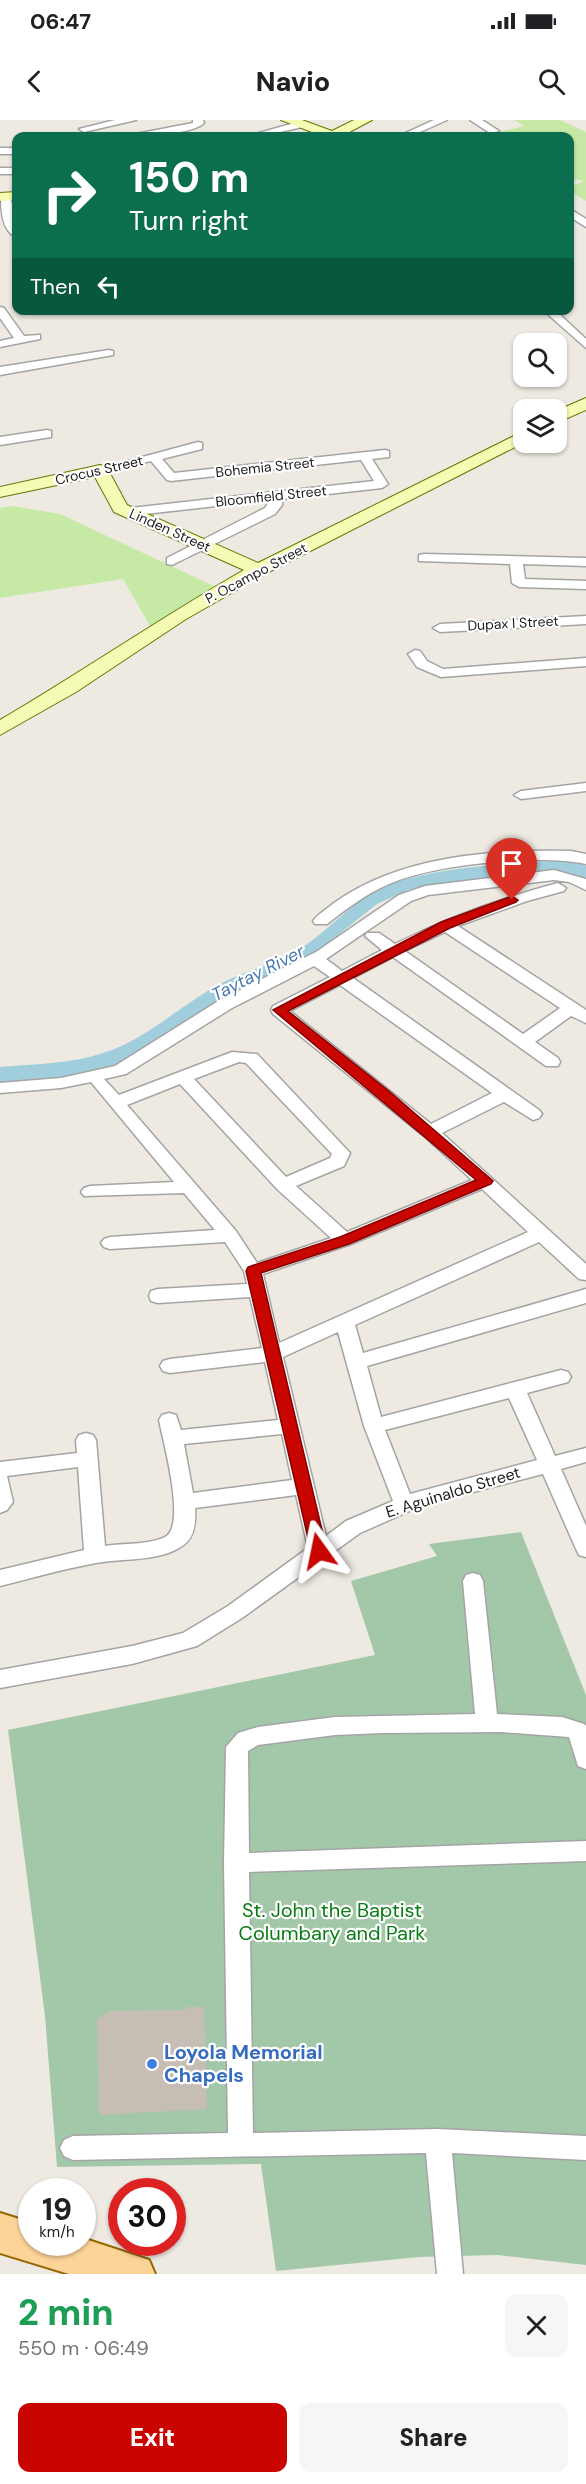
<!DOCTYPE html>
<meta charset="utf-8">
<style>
body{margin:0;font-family:"DM Sans",sans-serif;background:#f6f6f6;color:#202124;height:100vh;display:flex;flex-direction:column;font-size:22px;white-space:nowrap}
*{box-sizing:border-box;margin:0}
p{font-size:20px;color:#757577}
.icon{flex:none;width:33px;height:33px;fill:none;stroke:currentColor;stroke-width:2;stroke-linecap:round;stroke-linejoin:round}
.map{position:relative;height:2154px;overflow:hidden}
.panel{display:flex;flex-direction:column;background:#fff;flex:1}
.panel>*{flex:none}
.guide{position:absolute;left:12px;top:12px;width:562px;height:183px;border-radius:12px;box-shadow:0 2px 4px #0004;background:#0b6e4f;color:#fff;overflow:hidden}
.buttons{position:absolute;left:513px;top:213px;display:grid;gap:12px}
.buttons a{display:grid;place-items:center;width:54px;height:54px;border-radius:12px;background:#fff;box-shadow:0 2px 4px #0004;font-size:30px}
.speed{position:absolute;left:18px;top:2058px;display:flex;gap:12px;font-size:30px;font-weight:700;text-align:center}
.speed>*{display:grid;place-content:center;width:78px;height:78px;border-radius:50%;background:#fff;box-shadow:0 2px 4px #0004;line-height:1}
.speed small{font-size:15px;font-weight:400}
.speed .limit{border:9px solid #d22;background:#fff;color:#111}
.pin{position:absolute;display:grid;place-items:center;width:51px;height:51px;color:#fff;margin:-62px -26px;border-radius:50% 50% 50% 0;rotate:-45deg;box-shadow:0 0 6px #0007}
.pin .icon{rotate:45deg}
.me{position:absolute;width:66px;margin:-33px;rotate:348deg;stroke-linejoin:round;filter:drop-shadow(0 0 4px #0008)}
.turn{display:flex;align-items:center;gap:21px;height:126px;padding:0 18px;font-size:27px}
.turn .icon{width:78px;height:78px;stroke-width:2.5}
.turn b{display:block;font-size:42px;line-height:51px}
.then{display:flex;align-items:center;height:57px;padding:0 18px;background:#0003;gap:12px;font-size:22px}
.round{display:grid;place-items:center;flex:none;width:63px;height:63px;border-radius:12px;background:#f6f6f6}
.headline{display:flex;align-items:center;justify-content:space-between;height:102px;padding:0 18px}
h1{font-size:36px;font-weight:800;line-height:45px;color:#1e9e55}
.primary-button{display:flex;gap:12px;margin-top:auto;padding:12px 18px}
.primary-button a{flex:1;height:69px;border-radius:12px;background:#c90500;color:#fff;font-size:24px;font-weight:800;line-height:69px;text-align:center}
.primary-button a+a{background:#f6f6f6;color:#202124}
.status{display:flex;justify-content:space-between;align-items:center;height:42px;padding:0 30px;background:#fff;direction:ltr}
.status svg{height:16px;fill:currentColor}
header{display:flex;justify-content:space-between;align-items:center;height:78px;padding:0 18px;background:#fff;font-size:27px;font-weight:800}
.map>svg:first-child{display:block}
</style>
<div class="status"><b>06:47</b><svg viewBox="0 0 49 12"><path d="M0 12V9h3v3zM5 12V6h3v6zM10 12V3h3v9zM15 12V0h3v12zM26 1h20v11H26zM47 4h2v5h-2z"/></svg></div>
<header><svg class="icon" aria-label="back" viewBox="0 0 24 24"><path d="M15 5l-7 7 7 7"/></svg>Navio<svg class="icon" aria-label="search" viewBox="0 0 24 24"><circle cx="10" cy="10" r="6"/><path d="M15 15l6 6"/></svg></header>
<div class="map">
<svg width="586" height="2154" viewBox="0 0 586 2154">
<rect width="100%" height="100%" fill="#eeeae2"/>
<g fill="#c6eaa6">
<path d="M514,0H560L586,12V81L570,71V67L584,61L570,58V16H484L524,6Z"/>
<path d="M13,386L60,394L216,467L150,506L123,459L0,478V388Z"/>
</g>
<path fill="#a3c8a9" d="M521,1412L586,1575V2145L497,2135L419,2137L276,2151L261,2044L57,2047L45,1896L8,1610L375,1535L351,1461L437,1436L429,1424Z"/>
<path fill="#a1cedd" d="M565,740L586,746V762L552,752L496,756L410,769L377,784L314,834L223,877L136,935L99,952L42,961L0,963V947C34,944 70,944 103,933C147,920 183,882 224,862C247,850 273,845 295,832C328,813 350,781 386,766C435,746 512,744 565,740Z"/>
<path fill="#c6bdb5" d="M186,1887H204L207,1989L99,1995L97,1899L110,1891L186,1890Z"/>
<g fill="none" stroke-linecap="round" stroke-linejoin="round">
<g stroke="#a4a4a4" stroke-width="3">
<g id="street">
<path d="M115,0H136L84,12L79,9Z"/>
<path d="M193,0H203L204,3C193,14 140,18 125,16L193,3Z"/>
<path d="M434,0H447L411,16H399Z"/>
<path d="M470,0H482L499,11L490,13Z"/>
<path d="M298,2L302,3V7L263,16H248Z"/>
<rect x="0" y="28" width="16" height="6"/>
<rect x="0" y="48" width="16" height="6"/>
<path d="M6,74L11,77L16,117C2,111 1,90 1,77Z"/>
<path d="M570,89L586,99V107L570,97Z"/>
<path d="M0,187L4,188L24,216L40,215V219L0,227V221L14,218L0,198Z"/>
<path d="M543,190H555L586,219V228Z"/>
<path d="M109,230L113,231V235L0,255V247Z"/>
<path d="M47,310L51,311V317L0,325V317Z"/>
<path d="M198,322L202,323V329L162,339L174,353L385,330L389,331V337L372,339L388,364L382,368L283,379L282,385L275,394L172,445L167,444V438L265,388L270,380L127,396L121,392L122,389L374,361L361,340L171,361L167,360L151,341L100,354L94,350Z"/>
<path d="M424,434L586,438V446L523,444L525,459L586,461V469L519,467L512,463L510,444L419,441V435Z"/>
<path d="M586,496V504L440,512L433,508L440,504Z"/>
<path d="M415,530L420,531L427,541L443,549L586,538V546L441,557L417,547L408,534Z"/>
<path d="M586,663V671L521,679L514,675L521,671Z"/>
<path d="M571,731L586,734V744C538,734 433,744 389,764C366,774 346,789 327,804H315L313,801C318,794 327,789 334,783C399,736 492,729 571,731Z"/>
<path d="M554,750L586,759V770L569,762L554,760L428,775L411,781L326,839L342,851L382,830L365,816L367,813H379L395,824C447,798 501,778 558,763L566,768L564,771L527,781L458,806L586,890V903L571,896L535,922L558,938L560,942L558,946H546L393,837L353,858L539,990L542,994L539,998L533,1000L504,982L442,1013L586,1144V1160L579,1159L539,1122L355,1205L363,1233L586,1169V1183L367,1246L381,1297L561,1250L568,1252L571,1257L568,1262L527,1273L555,1336L586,1328V1342L561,1349L586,1406V1437L579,1435L576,1429L543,1354L423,1385L360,1413L242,1498L197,1526L132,1544L0,1568V1550L132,1526L183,1513L228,1486L308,1428L296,1375L195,1388C196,1402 195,1418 182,1426C160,1442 122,1438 96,1443C63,1449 32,1458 0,1466V1450L84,1430L78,1347L7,1356L13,1382L7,1390L0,1393V1342L77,1333L76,1320L79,1315L86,1313L93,1315L96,1320L105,1426C123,1423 149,1425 165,1417C187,1406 163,1321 159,1300L162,1295L169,1293L176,1295L181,1310L278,1300L265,1242L170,1253L163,1251L160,1246L163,1241L170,1239L262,1228L250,1177L158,1183L151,1181L149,1176L151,1171L158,1169L247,1164L244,1151L225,1122L110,1129L104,1127L101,1123L104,1119L110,1117L215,1110L184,1073L84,1076L81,1072L84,1068L90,1066L174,1062L91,962L61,968L0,973V963L61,958L115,946L220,880L316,832L399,775L425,766ZM445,812L560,888L523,914L405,831ZM314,846L330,857L273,886L271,890L273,894L424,1016L472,1060L347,1112L296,1066L344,1046L350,1033L257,934L232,932L119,975L104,959L126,954L232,888ZM340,865L492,973L431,1004L290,891ZM239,942L246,943L332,1034L330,1038L286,1057L194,959ZM180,964L277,1069L331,1118L257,1143L236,1111L127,985ZM482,1069L528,1112L279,1223L263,1154L351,1124ZM338,1212L364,1306L393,1381L346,1401L326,1416L283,1237ZM509,1278L537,1340L410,1374L385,1310ZM282,1314L292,1360L193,1373L184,1324Z"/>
<path d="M473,1453L480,1455L483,1461L497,1594L562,1597L584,1604L586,1606V1649L578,1646L569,1617L501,1612L383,1613L335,1615L258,1625L248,1631L249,1733L586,1721V1741L249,1752L253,2013L438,2009L586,2016V2040L452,2033L463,2154H437L426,2033L73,2040L64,2036L60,2028L64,2020L73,2016L228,2013L224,1743L226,1627L238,1613L258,1607L335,1597L475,1594L463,1461L466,1455Z"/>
</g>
</g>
<g stroke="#657503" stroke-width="2">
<g id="secondary">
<path d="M281,0H302L332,11L354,0H372L342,16H322Z"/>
<path d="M16,72V80L0,81V73Z"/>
<path d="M586,278V290L556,303V291Z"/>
<path d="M524,311L525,322L265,454L186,499L76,572L0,615V600C82,552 160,498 244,450L114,392L95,357L0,377V367L100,345L106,346L127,385L258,443Z"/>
</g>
</g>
<g stroke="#956700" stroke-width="4">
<path id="primary" d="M0,2093L32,2103V2122H82V2118L149,2140L155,2154H69L0,2133Z"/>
</g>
<use href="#street" fill="#fff" fill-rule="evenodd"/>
<use href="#secondary" fill="#f5fab4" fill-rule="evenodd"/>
<use href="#primary" fill="#fdd498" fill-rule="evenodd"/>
</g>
<path fill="#c90500" stroke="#830300" stroke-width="1.5" d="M512,776L518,780L516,782L450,808L288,891L389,971L493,1061L491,1064L349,1124L261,1153L327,1431L319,1437L311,1431L246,1151L248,1147L340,1117L476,1060L273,890L441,802Z"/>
<circle fill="#3f7fe0" stroke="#fff" stroke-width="2" cx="152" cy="1944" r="6"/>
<g text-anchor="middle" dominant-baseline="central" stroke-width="4.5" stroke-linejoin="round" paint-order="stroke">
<g font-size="14" fill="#1d1d1d" stroke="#fff">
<text transform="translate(265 347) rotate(-6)">Bohemia Street</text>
<text transform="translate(99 350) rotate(-13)">Crocus Street</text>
<text transform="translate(271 376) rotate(-6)">Bloomfield Street</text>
<text transform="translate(170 410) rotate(24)">Linden Street</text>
<text transform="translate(256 453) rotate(-28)">P. Ocampo Street</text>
<text transform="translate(513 503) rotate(-3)">Dupax I Street</text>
</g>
<g font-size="16" fill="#1d1d1d" stroke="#fff">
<text transform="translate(453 1372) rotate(-17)">E. Aguinaldo Street</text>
</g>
<g font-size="18" font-style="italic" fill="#4878ae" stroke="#fff">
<text transform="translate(258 853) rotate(-27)">Taytay River</text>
</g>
<g font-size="20" fill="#097c15" stroke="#fff">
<text x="332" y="1790">St. John the Baptist<tspan x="332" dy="23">Columbary and Park</tspan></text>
</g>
<g font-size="20" font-weight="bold" fill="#366cbe" stroke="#fff" text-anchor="start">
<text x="164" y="1932">Loyola Memorial<tspan x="164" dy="23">Chapels</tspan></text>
</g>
</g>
</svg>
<div class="buttons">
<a><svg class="icon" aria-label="search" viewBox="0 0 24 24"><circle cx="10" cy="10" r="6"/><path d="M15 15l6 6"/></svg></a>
<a><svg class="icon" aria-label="layers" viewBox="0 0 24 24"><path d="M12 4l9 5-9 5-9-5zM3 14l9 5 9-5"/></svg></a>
</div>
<div class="speed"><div>19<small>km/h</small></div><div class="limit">30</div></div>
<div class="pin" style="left:512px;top:780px;background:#d93025"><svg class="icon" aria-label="arrive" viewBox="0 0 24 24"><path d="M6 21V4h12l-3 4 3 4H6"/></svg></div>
<svg class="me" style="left:319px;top:1431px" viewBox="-20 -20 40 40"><path d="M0-17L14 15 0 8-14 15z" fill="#c90500" stroke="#fff" stroke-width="4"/></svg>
<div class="guide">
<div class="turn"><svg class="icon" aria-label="right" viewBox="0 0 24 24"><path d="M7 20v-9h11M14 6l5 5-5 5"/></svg><div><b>150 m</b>Turn right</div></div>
<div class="then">Then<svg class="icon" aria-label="left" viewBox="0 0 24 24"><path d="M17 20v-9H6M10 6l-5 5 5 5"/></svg></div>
</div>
</div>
<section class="panel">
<div class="headline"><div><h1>2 min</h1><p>550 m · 06:49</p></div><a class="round"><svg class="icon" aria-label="close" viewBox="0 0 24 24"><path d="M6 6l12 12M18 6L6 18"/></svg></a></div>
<div class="primary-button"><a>Exit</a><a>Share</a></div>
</section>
